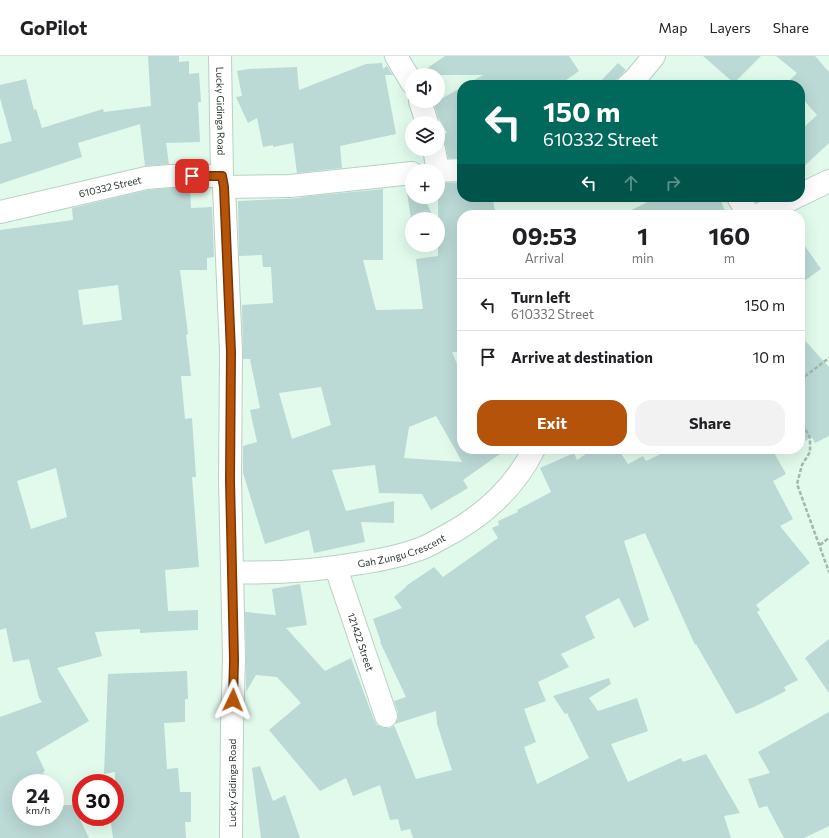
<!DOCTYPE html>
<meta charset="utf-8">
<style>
body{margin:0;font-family:Commissioner,sans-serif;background:#f2f2f2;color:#202124;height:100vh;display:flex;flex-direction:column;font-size:15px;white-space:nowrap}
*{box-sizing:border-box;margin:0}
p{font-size:13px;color:#757577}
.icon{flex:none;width:22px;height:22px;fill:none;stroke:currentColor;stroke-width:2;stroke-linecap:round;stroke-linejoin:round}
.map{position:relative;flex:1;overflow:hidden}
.drawer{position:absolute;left:457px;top:154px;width:348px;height:244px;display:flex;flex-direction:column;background:#fff;border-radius:16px;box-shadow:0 4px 16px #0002}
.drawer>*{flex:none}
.hud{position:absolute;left:457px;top:24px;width:348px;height:122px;border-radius:16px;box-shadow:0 4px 16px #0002;background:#00695c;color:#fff;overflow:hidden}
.controls{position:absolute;left:405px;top:12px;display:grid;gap:8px}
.controls a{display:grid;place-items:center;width:40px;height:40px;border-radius:50%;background:#fff;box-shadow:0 4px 16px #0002;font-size:20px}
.speed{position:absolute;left:12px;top:718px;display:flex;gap:8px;font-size:20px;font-weight:700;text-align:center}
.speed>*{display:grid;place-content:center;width:52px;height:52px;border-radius:50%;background:#fff;box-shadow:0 4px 16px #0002;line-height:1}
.speed small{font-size:10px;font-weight:400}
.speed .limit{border:6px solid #d22;background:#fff;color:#111}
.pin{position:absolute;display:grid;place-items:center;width:34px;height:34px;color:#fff;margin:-17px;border-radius:8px;box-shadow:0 2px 6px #0006}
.me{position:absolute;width:44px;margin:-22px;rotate:2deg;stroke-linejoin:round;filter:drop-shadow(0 0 3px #0008)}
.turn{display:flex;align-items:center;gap:14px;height:84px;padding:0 20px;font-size:18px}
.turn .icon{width:52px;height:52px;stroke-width:2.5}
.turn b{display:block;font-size:28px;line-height:34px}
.lanes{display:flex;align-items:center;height:38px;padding:0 20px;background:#0003;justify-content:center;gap:20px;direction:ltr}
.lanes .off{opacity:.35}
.eta{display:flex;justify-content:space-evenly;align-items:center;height:68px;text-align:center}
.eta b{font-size:24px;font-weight:700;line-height:28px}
.primary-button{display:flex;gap:8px;margin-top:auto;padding:8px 20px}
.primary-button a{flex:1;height:46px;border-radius:16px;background:#b45309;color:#fff;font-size:16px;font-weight:700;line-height:46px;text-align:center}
.primary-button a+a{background:#f2f2f2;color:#202124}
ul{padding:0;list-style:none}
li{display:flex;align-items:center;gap:12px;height:52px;padding:0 20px;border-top:1px solid #e0e0e0}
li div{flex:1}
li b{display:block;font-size:15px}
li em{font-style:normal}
header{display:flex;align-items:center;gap:24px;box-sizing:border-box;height:56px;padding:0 20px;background:#fff;border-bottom:1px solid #e0e0e0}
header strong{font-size:19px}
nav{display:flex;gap:22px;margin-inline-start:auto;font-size:14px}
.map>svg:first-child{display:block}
</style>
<header>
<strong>GoPilot</strong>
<nav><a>Map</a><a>Layers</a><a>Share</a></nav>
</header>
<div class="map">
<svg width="829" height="782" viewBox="0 0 829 782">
<rect width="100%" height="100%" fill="#e1faec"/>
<g fill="#bbd9d5" fill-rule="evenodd">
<path d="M148,0H179V6L189,5V18L199,17L201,46H198L200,86L166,87L169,108L145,110L140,68L78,87L82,101L0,128V88L12,85L0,42V29L26,23L34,54L36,53L42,72L103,53L104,56L151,50Z"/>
<path d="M445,0H569L579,15L559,29H465L483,19H422L420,17Z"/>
<path d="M703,0H761L734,27Z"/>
<path d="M776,0H815L829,16V87L800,114V75L817,59L800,40V29H791L788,26L797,17Z"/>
<path d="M382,7L383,13L387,10L393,19H385L396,78L340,90L342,112L297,117L293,87L273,91V89L263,91L257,62L248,67L236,41L242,40L237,15L248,13L297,11L299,34L366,8Z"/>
<path d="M618,7L626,14L616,24V29H597Z"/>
<path d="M462,31V102H448L446,91L444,85L438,81V80L447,77L438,61L434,47Z"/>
<path d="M438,127H462V141H492L496,159H462V296H452L462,320V393H507L463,424L468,432L431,454L422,438L379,437L375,409L332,414L346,455L394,445V467L361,466L365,486L314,497L309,474L265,488L243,417V390L257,386L250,354L260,352L250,303H243L242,249L273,247L271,211H263L262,199L239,200L238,145L301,142V141L383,133V204H363L376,254L423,253L416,203L438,200ZM321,331L331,369L292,383L279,337ZM436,360L455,393L462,406L404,402L409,371Z"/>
<path d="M406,130H412V141H424L434,163H411Z"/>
<path d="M171,132H190L191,152L212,151L214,201L207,202V214H180L188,278L186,279L191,320H181L185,363L192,362L196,421H192L199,511L165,514L168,555L198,554V574L140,577V573L95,576L102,600L57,612L89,665L36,696L45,715L43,716L48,727H21V761H55V743L59,752L65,749H73L89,782H0V661L42,646L39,642L29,603L13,606L6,572L0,574V174L73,164L72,152L148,134ZM118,229L122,264L83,269L78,234ZM56,412L67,461L31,473L17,425Z"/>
<path d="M658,141H719L727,159H621Z"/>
<path d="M800,183L821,213L800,228Z"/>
<path d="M800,279L829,311V380L815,387L812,381L800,388Z"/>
<path d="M593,393H618L628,408L643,400L646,405L671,393H772L786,418L773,425L793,463L780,470L810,507L756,549L760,554L757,556L798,624L784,631L786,635L754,651L736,658L696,588L695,589L645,477L624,485L649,564L634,572L619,542L585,560L595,582L561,598L569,611L538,626L546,645L524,653L536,686L524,691L537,728L589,702L567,657L565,658L553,640L609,622L611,628L589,642L598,655L637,642L648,675L611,688L628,726L681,702L683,706L706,698L740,757L724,760L731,782H413L410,773L401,775L398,763L390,764L380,729L353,740L346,722L320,735L269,674L301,647L277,621L256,619L246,636V604L245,556L275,559L276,561L272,533L300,528L307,569L286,572L325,615L351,602L374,664L377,669L383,672H390L394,669L416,723L452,714L437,668L436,655L395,668L398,662V656L394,645L406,641L380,586H381L373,563L402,552L394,541L406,531V530L434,511L443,521L498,482L492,472L499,469L498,465L518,456L517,454L551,436L540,412L574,397L577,404Z"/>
<path d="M829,583V637L805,602Z"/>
<path d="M187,615L188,643H185V666L164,667L167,713L178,712L180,736H191V766H185L186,782H113L110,761H115V716L104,718L108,618Z"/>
<path d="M829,656V770L804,782H784L767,750L759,752L748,723L770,717L758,696Z"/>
<path d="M260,710L273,745L285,739L300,782H261L252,712Z"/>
</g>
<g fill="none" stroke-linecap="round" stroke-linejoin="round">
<g stroke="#b9d1c3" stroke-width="24">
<g id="street">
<path id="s1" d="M220,0L222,120L224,131L231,296L230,424L234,604L232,670L231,782"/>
<path d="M396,0L412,27"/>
<path d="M628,29L635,23L654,0"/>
<path d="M420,45L427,67"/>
<path d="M434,93L438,115"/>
<path d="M434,115L462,114"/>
<path d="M224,131L290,130L412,117"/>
<path d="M800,139L829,125"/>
<path d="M738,141L749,159"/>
<path id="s2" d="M0,156L146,122L170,120H222"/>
<path d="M758,159L796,141"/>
<path id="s3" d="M336,512L386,660"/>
<path id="s4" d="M232,516C278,518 316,515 361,507C381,504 401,500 420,493C428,490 435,486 442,482C481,462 514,433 534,393"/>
</g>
</g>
<g stroke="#a3b7ac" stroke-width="2.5" stroke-dasharray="4 2" stroke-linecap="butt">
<path d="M800,324L829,302"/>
<path d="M800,363L810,382V396L802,409L797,428L829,516"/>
<path d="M820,489L829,482"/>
</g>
<use href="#street" stroke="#fff" stroke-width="22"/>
</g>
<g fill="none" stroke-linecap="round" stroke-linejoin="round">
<g stroke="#753606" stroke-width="10">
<path id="route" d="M192,120H222L224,131L231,296L230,424L234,604L233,644"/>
</g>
<use href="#route" stroke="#b45309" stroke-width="7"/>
</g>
<g text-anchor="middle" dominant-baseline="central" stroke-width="3" stroke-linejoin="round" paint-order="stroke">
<g font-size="10" fill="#2c3630" stroke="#fff">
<text stroke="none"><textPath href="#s1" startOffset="55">Lucky Gidinga Road</textPath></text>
<text stroke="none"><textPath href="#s2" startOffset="113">610332 Street</textPath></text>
<text stroke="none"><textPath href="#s4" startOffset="172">Gah Zungu Crescent</textPath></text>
<text stroke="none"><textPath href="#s3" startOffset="78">121422 Street</textPath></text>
<text transform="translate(232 727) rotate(-90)">Lucky Gidinga Road</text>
</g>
</g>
</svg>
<div class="controls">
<a><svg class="icon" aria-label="sound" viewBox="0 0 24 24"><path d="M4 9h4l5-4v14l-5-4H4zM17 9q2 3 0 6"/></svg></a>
<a><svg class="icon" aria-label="layers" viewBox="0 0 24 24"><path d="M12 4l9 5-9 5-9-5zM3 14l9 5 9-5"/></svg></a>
<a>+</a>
<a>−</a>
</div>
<div class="speed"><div>24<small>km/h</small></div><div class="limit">30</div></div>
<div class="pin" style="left:192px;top:120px;background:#d93025"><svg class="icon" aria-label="arrive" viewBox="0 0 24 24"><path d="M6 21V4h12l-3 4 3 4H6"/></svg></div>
<svg class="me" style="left:233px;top:644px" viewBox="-20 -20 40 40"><path d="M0-17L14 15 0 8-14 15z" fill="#b45309" stroke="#fff" stroke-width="4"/></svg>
<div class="hud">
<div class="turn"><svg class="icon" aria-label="left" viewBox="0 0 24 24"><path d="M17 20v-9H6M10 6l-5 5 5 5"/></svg><div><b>150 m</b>610332 Street</div></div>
<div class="lanes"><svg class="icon" aria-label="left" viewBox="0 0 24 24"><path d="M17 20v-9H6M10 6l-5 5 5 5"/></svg><svg class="icon off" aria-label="ahead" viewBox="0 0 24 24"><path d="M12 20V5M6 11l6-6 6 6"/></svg><svg class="icon off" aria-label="right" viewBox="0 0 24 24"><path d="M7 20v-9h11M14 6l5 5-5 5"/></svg></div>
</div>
<section class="drawer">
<div class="eta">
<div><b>09:53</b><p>Arrival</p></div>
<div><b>1</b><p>min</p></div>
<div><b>160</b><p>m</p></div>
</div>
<ul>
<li><svg class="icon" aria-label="left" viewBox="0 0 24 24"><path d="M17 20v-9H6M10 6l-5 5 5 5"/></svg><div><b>Turn left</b><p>610332 Street</p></div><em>150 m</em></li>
<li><svg class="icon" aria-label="arrive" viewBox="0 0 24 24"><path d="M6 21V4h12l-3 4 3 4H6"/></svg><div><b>Arrive at destination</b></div><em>10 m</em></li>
</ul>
<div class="primary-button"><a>Exit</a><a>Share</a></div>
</section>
</div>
